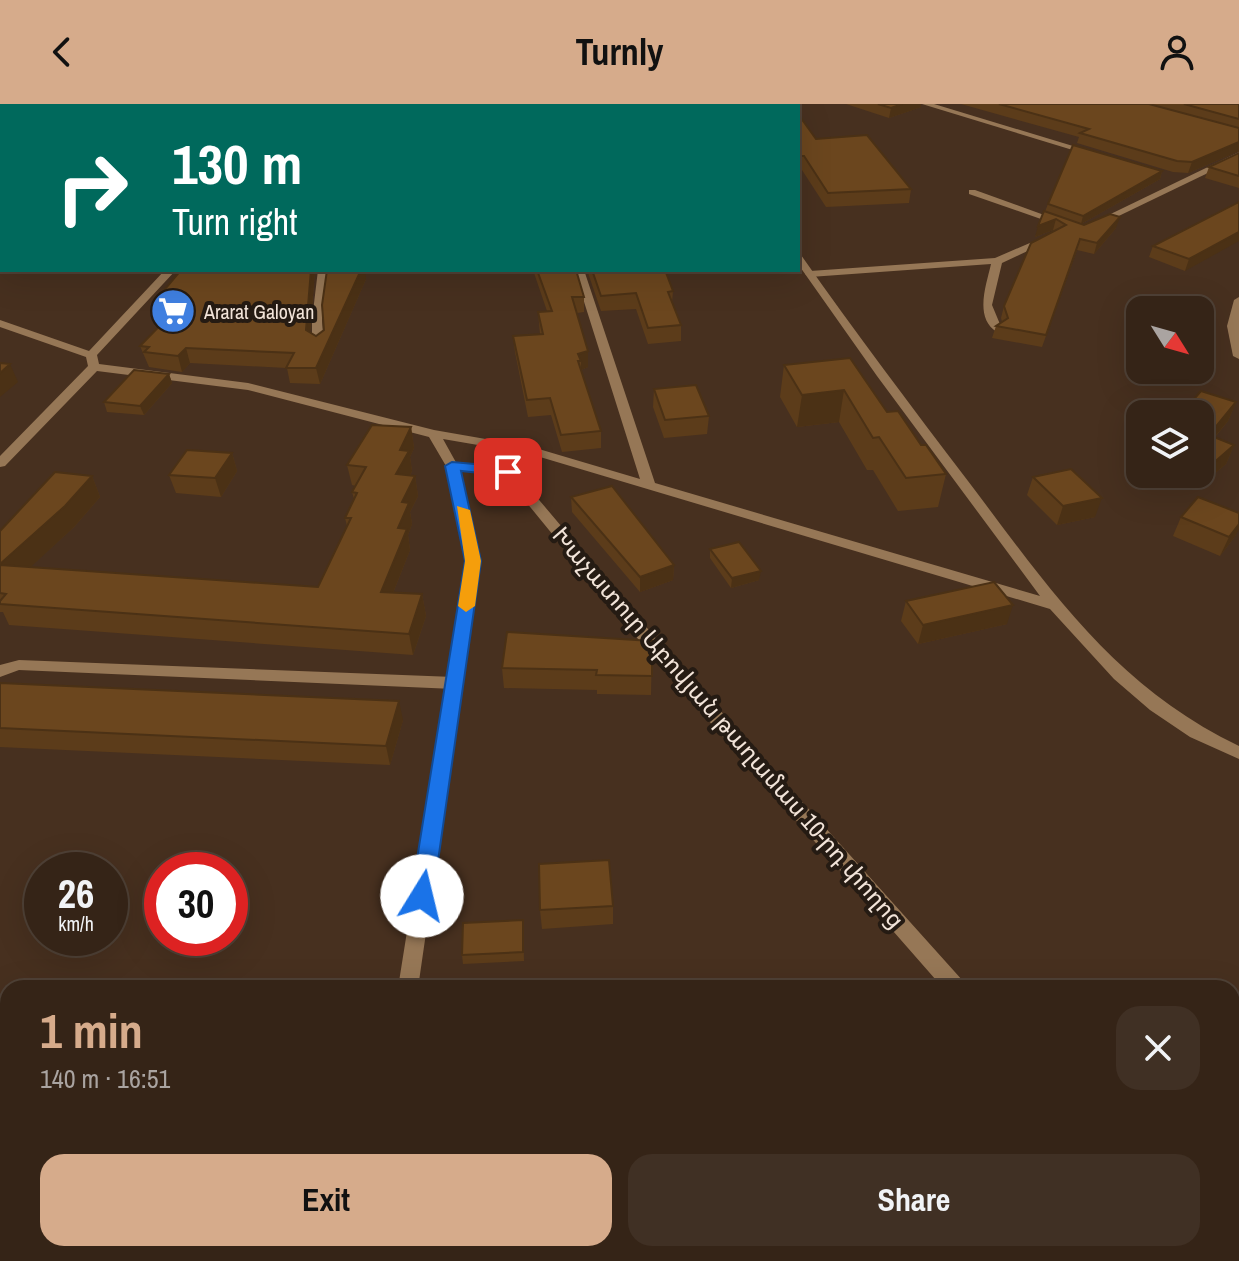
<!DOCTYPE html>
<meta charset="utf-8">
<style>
body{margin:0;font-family:"Archivo Narrow","Noto Sans Armenian",sans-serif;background:#403024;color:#f1f3f6;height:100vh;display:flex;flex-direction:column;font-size:30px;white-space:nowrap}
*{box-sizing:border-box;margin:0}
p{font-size:26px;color:#aaa4a1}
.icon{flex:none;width:44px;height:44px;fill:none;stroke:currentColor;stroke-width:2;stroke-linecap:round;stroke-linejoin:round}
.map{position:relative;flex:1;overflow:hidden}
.side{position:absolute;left:0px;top:876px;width:1240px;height:282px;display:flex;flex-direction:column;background:#352417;border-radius:24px 24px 0 0;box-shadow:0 8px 32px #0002,0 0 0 2px #4f4136}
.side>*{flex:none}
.hud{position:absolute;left:0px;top:0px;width:800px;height:168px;box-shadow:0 8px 32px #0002,0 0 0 2px #4f4136;background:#00695c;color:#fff;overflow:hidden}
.needle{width:52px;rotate:127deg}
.fabs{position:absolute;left:1126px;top:192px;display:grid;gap:16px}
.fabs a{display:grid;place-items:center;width:88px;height:88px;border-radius:16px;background:#352417;box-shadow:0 8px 32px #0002,0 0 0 2px #4f4136;font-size:40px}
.speed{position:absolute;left:24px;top:748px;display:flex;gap:16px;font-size:40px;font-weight:700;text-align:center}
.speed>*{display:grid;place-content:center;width:104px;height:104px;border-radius:50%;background:#352417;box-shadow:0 8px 32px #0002,0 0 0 2px #4f4136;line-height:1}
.speed small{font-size:20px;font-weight:400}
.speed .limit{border:12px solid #d22;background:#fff;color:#111}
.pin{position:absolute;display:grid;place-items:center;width:68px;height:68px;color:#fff;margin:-34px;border-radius:16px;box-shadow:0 4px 12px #0006}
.me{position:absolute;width:88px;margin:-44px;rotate:9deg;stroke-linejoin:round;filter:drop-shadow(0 0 6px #0008)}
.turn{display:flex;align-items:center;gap:28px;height:168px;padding:0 40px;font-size:36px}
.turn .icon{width:104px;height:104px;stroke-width:2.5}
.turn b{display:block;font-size:56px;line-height:68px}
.round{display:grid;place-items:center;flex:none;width:84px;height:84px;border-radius:24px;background:#403024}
.headline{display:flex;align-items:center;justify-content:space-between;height:136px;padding:0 40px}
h1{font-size:48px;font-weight:700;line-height:60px;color:#d6ab8b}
.button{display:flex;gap:16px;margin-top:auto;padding:16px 40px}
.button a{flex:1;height:92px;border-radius:24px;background:#d6ab8b;color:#111;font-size:32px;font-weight:700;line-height:92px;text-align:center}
.button a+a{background:#403024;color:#f1f3f6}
header{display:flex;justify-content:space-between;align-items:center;height:104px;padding:0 40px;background:#d6ab8b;color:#111;font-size:36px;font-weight:700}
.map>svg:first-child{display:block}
</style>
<header><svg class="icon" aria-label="back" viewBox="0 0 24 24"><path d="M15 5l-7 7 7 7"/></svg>Turnly<svg class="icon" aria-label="person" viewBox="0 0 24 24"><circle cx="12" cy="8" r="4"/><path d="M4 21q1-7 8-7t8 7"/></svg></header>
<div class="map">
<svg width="1239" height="1157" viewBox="0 0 1239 1157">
<rect width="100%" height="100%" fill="#47301f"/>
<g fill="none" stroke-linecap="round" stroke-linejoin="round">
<g fill="#967756" fill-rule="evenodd">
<path d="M170,0H181L183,2H172Z"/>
<path d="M0,111L2,112V118L0,117Z"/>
<path d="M1046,132L1051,135L1049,137L1002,159L992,201L1002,225L997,228C974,214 986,182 991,160L810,173L805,170L810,167L995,154Z"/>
<path d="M452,358L513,365L664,544L963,877L966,884H943L652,552L504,371L447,365V359Z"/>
<path d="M19,556L454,573L462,579L454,585L19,566L0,573V561Z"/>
<path d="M1171,1150H1198L1201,1157H1174Z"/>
</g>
<g fill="#967756" fill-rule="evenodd">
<path d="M922,0H934L1096,49L1089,51Z"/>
<path d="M1239,48V54L1100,121L1092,119Z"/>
<path d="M969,86H975L1066,119L1058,121L969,90Z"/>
<path d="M798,150L801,151C855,228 911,302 968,377C1049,484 1114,582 1239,642V655L1190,633L1150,606L1114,575L1050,505L530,350L443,335L458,362L480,457L418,884H398L466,457L446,362L429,333L248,286L97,267L5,362L0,363V352L88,262L86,253L0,223V216L89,247L165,166H176L97,251L99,260L248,279L434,326L532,343L640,375L574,166H584L655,379L1040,492L877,272L798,160Z"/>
<path d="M318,166H328L322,216L324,241L318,244L312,241V216Z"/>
<path d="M1239,193V255L1233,252L1227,222L1234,196Z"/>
<path d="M355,1150H379L378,1157H354Z"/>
</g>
</g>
<g fill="#5c3c1a">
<path d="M846,0H921V3L889,14Z"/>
<path d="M961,0H1239V47L1188,69L1173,68L1077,39L1079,33Z"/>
<path d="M798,10L816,35L911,85L909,99L826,103L802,66H798Z"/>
<path d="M1239,49V84L1205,74L1209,63Z"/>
<path d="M1162,67L1160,75L1081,120L1116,124L1094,150L1077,146L1042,243L992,234L996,222L1002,218L1001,214L1004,202L1054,127L1053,126L1035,133L1048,100Z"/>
<path d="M1239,98L1185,167L1149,153L1153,142Z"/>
<path d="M181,166H315L310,228L316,232L324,226L366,175L320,280L290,279L287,264L190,259L182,268L149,263L140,242L170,212L160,211L155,197Z"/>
<path d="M533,166H576L584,193V208L577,209L588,263L581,266L601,327V344L562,348L551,311L528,313L515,248L513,232L540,230L538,208L547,207Z"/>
<path d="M587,166H665L673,187L672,199L681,221V237L648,240L636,205L601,207Z"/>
<path d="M850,254L887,308L921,341L946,370L938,403L898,407L873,366H867L839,318L797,323L780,293L784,261Z"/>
<path d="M169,270L172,279L144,311L107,308L104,298Z"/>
<path d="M654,285L709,312L707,330L664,334L653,303Z"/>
<path d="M1236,298L1228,317L1215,333L1234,341L1226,360L1202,380L1178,370H1200V310Z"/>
<path d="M411,323L414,344L410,353L412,367L410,371L415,372L418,392L410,408L412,420L408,431L410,446L393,489L422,490L426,512L413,551L9,521L3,508H0V427L92,372L100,393L74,423L30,463L318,483L347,422L345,414L354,395L352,388L356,382L352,381L347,361Z"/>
<path d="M232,349L237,367L221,393L176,389L169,371Z"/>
<path d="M1033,373L1095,413L1057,421L1027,391Z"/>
<path d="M571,393L674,461L673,476L640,488L572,408Z"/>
<path d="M1181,413L1236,431L1220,452L1173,432Z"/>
<path d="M710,445L759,476L731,484L710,454Z"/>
<path d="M906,497L1007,520L918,540L901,517Z"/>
<path d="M652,537L651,591L597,590V586L504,584L502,564Z"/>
<path d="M0,579L403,616L390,661L0,643Z"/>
<path d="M613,802V820L542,825L540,806Z"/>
<path d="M523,816L524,857L463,860L462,851Z"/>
</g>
<g fill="#4b3115">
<path d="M902,0H921V3L889,14L891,4Z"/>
<path d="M1239,38V47L1188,69L1192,58Z"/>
<path d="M1162,67L1160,75L1081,120L1083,112Z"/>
<path d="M1120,113L1116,124L1094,150L1097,139Z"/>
<path d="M1056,115L1053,126L1035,133L1038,122Z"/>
<path d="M1239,128V137L1185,167L1189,155Z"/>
<path d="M311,166H315L309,241L306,226Z"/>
<path d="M361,166H365L366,175L320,280L316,264Z"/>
<path d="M186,244L190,259L182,268L178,252Z"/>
<path d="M588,247V263L581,266V257L578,250Z"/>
<path d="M10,260L18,278L0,293V269Z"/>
<path d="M169,270L172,279L144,311L140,302Z"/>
<path d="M844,286L839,318L797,323L802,291Z"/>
<path d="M1236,298L1228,317L1201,349L1209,331Z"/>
<path d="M411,323L414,344L410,353L412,367L400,391L396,370L400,346Z"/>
<path d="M1234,341L1226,360L1202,380L1210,362Z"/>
<path d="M232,349L237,367L221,393L215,374Z"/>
<path d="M92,372L100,393L74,423L10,482L0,460Z"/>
<path d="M415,372L418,392L410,408L412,420L408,431L410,446L385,509L381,488L398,424L402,398Z"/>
<path d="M1102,394L1095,413L1057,421L1063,402Z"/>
<path d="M1239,420V425L1236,431L1220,452L1229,433Z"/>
<path d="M674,461L673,476L640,488V473Z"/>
<path d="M761,467L759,476L731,484L732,474Z"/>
<path d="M422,490L426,512L413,551L409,530Z"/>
<path d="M1013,501L1007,520L918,540L923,521Z"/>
<path d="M399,597L403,616L390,661L386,642Z"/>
</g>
<g fill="#6b461e" stroke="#4b3115" stroke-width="2">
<path d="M536,0H790L792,2H530Z"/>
<path d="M878,0H902L891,4Z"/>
<path d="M999,0H1149L1239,24V38L1192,58L1177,57L1080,29L1089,25Z"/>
<path d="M1184,0H1239V15Z"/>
<path d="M798,10L816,35L867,31L911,85L828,89L804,52H798Z"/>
<path d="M1073,41L1162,67L1083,112L1048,100Z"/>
<path d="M1239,49V72L1209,63Z"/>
<path d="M1239,98V128L1189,155L1153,142Z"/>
<path d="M1044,107L1084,121L1110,110L1120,113L1097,139L1080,135L1046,231L996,222L1008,214L1004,202L1031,139L1066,121L1056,115L1038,122Z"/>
<path d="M181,166H311L306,226L316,232L324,226L322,201L327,166H361L316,264H286L294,249L186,244L178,252L144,248L149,243L140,242L183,198L155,197Z"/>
<path d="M537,166H576L584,193H572L588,247L578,250L581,257H578L601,327L561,331L550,294L527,296L513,232L543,230L538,208L552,207Z"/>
<path d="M592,166H665L673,187L668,188L681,221L648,224L636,189L601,192Z"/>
<path d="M850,254L887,308L898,307L921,341H926L946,370L906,374L879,333L873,334L844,286L802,291L784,261Z"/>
<path d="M0,259L10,260L0,269Z"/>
<path d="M134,266L169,270L140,302L104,298Z"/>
<path d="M696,281L709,312L665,316L654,285Z"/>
<path d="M1201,287L1236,298L1209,331L1234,341L1210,362L1200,357V310H1181Z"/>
<path d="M372,321L411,323L400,346L409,347L396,370L415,372L402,398L409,399L398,424L407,425L381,488L422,490L409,530L0,500V497L6,490L0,489V461L318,483L351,414H345L357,389L352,388L366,363L347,361Z"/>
<path d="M187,346L232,349L215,374L169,371Z"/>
<path d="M1071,365L1102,394L1063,402L1033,373Z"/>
<path d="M55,368L92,372L65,402L0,460V427Z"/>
<path d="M612,382L674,461L640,473L571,393Z"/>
<path d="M1198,393L1239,409V420L1229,433L1181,413Z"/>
<path d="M739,438L761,467L732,474L710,445Z"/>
<path d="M994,478L1013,501L923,521L906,497Z"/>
<path d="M507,528L652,537V572L596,571L597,566L502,564Z"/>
<path d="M0,579L399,597L386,642L0,624Z"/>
<path d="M609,756L613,802L540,806L539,760Z"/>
<path d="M523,816V848L462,851L463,819Z"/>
</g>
<path fill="#1a73e8" stroke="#114b97" stroke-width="2" d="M452,358L508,363L515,368L508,372L461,367L481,457L433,792L429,799H414L411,792L465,457L445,362Z"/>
<path fill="#f59e0b" d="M457,402L470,406L481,457L475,502L466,508L458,502L465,457Z"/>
<defs>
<g id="supermarket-disc" transform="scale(2.3)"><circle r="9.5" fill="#3f7fe0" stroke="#251b13"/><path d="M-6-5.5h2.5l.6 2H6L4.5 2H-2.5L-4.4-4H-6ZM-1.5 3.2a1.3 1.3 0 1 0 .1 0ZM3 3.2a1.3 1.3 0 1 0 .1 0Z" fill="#fff"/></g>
</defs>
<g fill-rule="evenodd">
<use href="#supermarket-disc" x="173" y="207"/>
</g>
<g text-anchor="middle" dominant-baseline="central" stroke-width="8" stroke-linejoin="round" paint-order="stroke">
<g font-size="20" fill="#f2e4d9" stroke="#251b13" text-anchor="start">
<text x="204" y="207">Ararat Galoyan</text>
</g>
<g font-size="24" fill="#f2e4d9" stroke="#251b13">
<text transform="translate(729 623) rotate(49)">Խաչատուր Աբովյան թաղամաս 10-րդ փողոց</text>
</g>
</g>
</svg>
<div class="fabs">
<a><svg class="needle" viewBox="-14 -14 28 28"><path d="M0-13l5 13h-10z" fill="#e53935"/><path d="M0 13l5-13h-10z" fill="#aaa4a1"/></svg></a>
<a><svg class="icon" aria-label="layers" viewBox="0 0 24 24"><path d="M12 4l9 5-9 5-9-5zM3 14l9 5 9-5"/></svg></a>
</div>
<div class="speed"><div>26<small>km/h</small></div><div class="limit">30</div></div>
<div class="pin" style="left:508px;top:368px;background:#d93025"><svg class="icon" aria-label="arrive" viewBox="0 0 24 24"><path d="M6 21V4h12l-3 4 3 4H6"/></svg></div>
<svg class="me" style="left:422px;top:792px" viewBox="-20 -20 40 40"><circle r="19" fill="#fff"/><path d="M0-13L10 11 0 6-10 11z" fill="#1a73e8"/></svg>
<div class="hud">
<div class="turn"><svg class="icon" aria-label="right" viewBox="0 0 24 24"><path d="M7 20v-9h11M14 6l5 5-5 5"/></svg><div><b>130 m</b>Turn right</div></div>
</div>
<section class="side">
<div class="headline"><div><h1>1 min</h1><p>140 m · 16:51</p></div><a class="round"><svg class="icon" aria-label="close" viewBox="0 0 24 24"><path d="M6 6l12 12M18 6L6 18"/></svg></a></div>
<div class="button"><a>Exit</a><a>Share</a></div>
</section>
</div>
